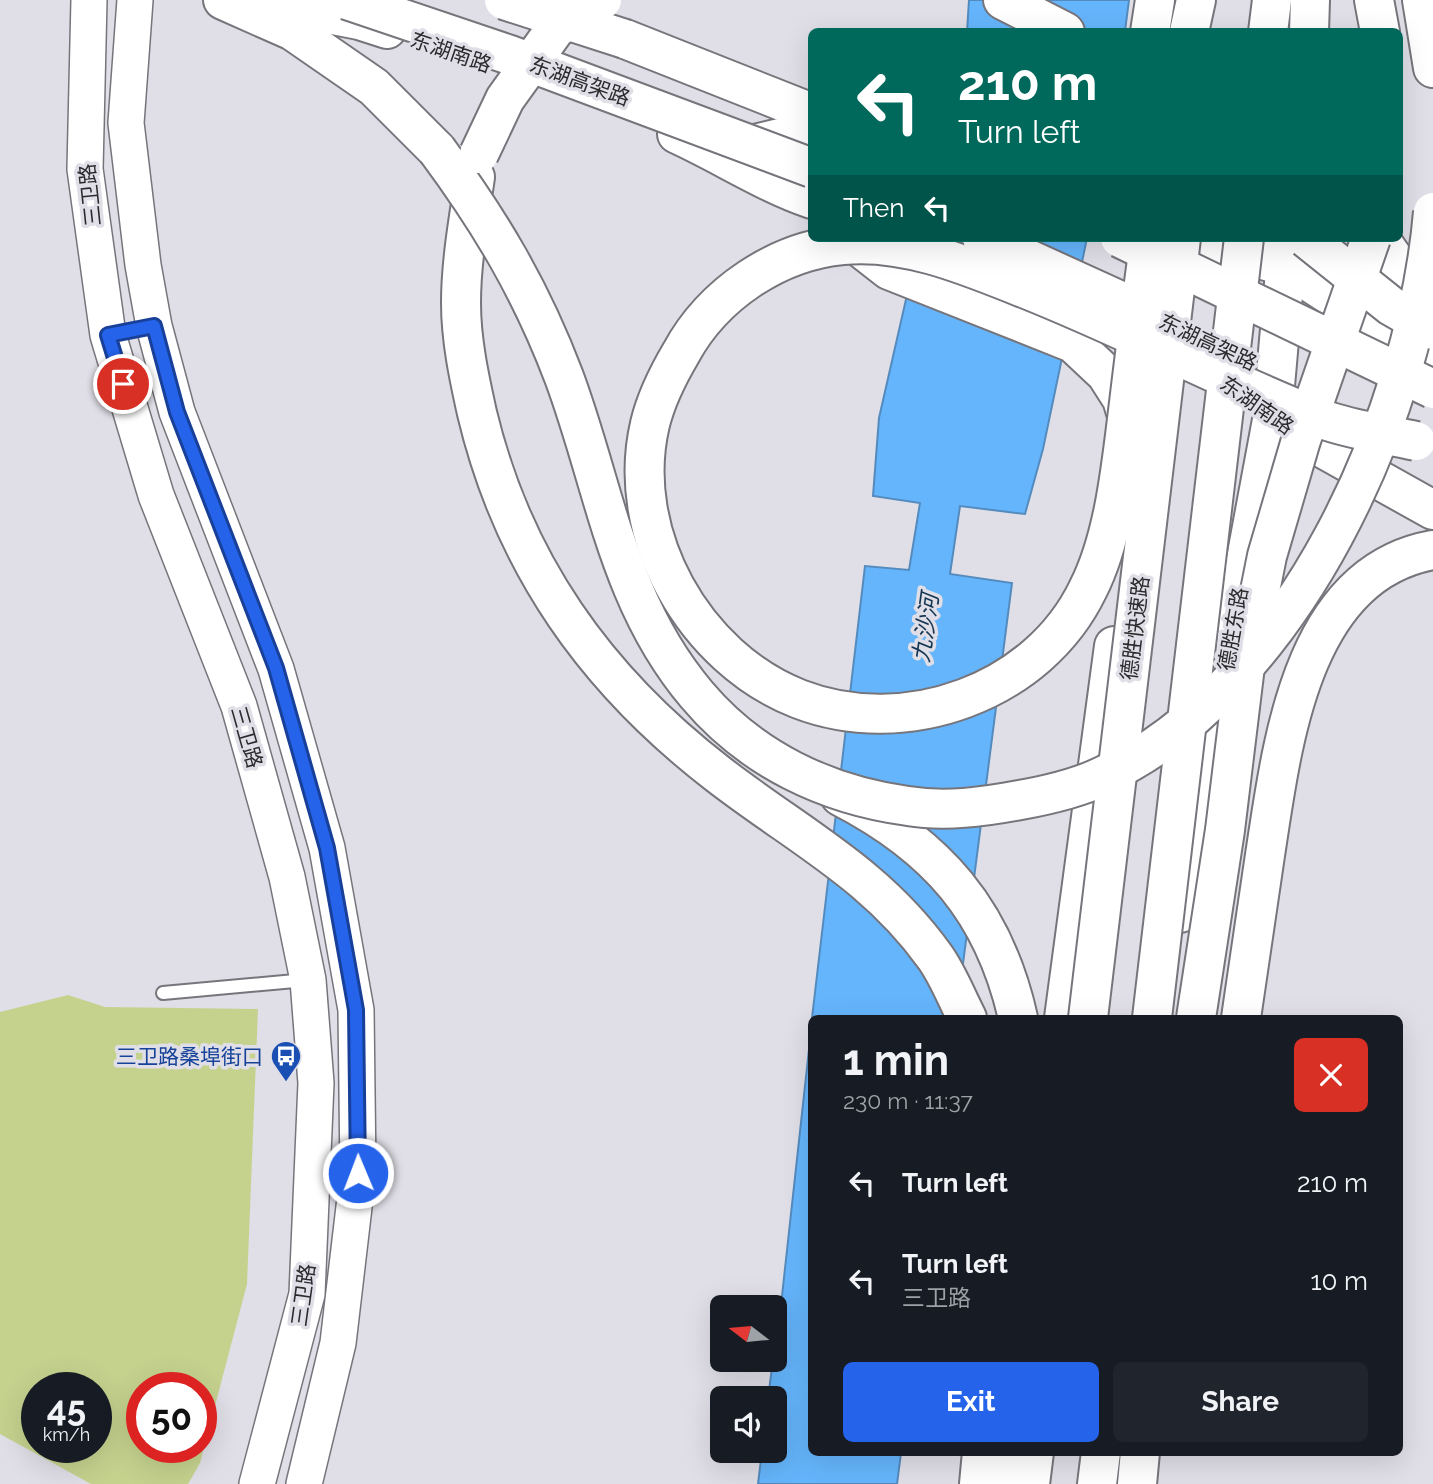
<!DOCTYPE html>
<meta charset="utf-8">
<style>
body{margin:0;font-family:Raleway,"Noto Sans SC",sans-serif;background:#20242c;color:#f1f3f6;height:100vh;display:flex;flex-direction:column;font-size:26px;white-space:nowrap}
*{box-sizing:border-box;margin:0}
p{font-size:23px;color:#9ea1a6}
.icon{flex:none;width:38px;height:38px;fill:none;stroke:currentColor;stroke-width:2;stroke-linecap:round;stroke-linejoin:round}
.map{position:relative;flex:1;overflow:hidden}
.drawer{position:absolute;left:808px;top:1015px;width:595px;height:441px;display:flex;flex-direction:column;background:#171b24;border-radius:10px;box-shadow:0 7px 28px #0002}
.drawer>*{flex:none}
.top-card{position:absolute;left:808px;top:28px;width:595px;height:214px;border-radius:10px;box-shadow:0 7px 28px #0002;background:#00695c;color:#fff;overflow:hidden}
.needle{width:46px;rotate:286deg}
.buttons{position:absolute;left:710px;top:1295px;display:grid;gap:14px}
.buttons a{display:grid;place-items:center;width:77px;height:77px;border-radius:10px;background:#171b24;box-shadow:0 7px 28px #0002;font-size:35px}
.speed{position:absolute;left:21px;top:1372px;display:flex;gap:14px;font-size:35px;font-weight:700;text-align:center}
.speed>*{display:grid;place-content:center;width:91px;height:91px;border-radius:50%;background:#171b24;box-shadow:0 7px 28px #0002;line-height:1}
.speed small{font-size:18px;font-weight:400}
.speed .limit{border:10px solid #d22;background:#fff;color:#111}
.pin{position:absolute;display:grid;place-items:center;width:60px;height:60px;color:#fff;margin:-30px;border:4px solid #fff;border-radius:50%;box-shadow:0 2px 7px #0007}
.me{position:absolute;width:77px;margin:-38px;rotate:359deg;stroke-linejoin:round;filter:drop-shadow(0 0 5px #0008)}
.turn{display:flex;align-items:center;gap:24px;height:147px;padding:0 35px;font-size:32px}
.turn .icon{width:91px;height:91px;stroke-width:2.5}
.turn b{display:block;font-size:49px;line-height:60px}
.then{display:flex;align-items:center;height:66px;padding:0 35px;background:#0003;gap:14px;font-size:26px}
.round{display:grid;place-items:center;flex:none;width:74px;height:74px;border-radius:10px;background:#20242c}
.summary{display:flex;align-items:center;justify-content:space-between;height:119px;padding:0 35px}
h1{font-size:42px;font-weight:700;line-height:52px}
.primary-button{display:flex;gap:14px;margin-top:auto;padding:14px 35px}
.primary-button a{flex:1;height:80px;border-radius:10px;background:#2563eb;color:#fff;font-size:28px;font-weight:700;line-height:80px;text-align:center}
.primary-button a+a{background:#20242c;color:#f1f3f6}
ul{padding:0;list-style:none}
li{display:flex;align-items:center;gap:21px;height:98px;padding:0 35px}
li div{flex:1}
li b{display:block;font-size:26px}
li em{font-style:normal}
.map>svg:first-child{display:block}
</style>
<div class="map">
<svg width="1433" height="1484" viewBox="0 0 1433 1484">
<rect width="100%" height="100%" fill="#e0dee6"/>
<path fill="#c5d28e" fill-rule="evenodd" d="M68,995L105,1007L258,1009L247,1284L200,1463L188,1484H91L0,1434V1012ZM37,1388H96V1447H37ZM142,1388H201V1447H142Z"/>
<g fill="#65b5fc" stroke="#548bbe" stroke-width="2">
<path d="M969,0H1129L1125,31L967,32Z"/>
<path d="M920,238H1087L1043,449L1025,514L960,506L950,574L1012,583L956,1018H812L865,566L909,570L920,503L873,496L879,418Z"/>
<path d="M812,1022V1452L901,1453L897,1484H758L762,1451H775V1398H768L773,1360H775Z"/>
</g>
<g fill="none" stroke-linecap="round" stroke-linejoin="round">
<g stroke="#77757c" stroke-width="16">
<path id="service" d="M163,993L306,980"/>
</g>
<g stroke="#77757c" stroke-width="38">
<g id="secondary">
<path d="M89,0L85,169L108,335L156,495L239,706L287,877L308,980L316,1083L307,1294L257,1484"/>
<path d="M135,0L126,123L143,265L154,326L177,412L276,669L327,848L356,1010L358,1173L338,1343L304,1484"/>
</g>
</g>
<g stroke="#77757c" stroke-width="42">
<g id="primary">
<path d="M256,0L359,20L387,29"/>
<path d="M1150,32L1155,0"/>
<path d="M1309,32L1310,0"/>
<path d="M677,134C723,155 765,183 812,199"/>
<path d="M734,149L780,138L812,136"/>
<path d="M848,238L889,270L1073,343L1106,374L1122,399L1131,429"/>
<path d="M1181,238L1285,266L1433,362"/>
<path d="M1379,238L1401,269L1433,292"/>
<path d="M1274,421L1433,510"/>
<path d="M1180,913L1272,420L1288,238"/>
<path d="M1064,1018L1114,646"/>
<path d="M1008,1484L1011,1452"/>
</g>
</g>
<g stroke="#77757c" stroke-width="42">
<g id="trunk">
<path d="M223,0L293,31L374,87L437,150"/>
<path d="M1003,0L1065,32"/>
<path d="M1374,0L1380,32"/>
<path d="M1422,0L1433,68"/>
<path d="M1189,32L1196,0"/>
<path d="M1268,32L1272,0"/>
<path d="M625,39L812,113"/>
<path d="M475,177C469,218 461,261 461,303C461,340 469,377 477,413C513,564 596,680 718,774C798,836 875,873 935,957C948,975 957,999 967,1018"/>
<path d="M840,796C937,846 994,911 1018,1018"/>
<path d="M1241,1018C1249,964 1257,909 1265,855C1282,746 1300,574 1433,550"/>
<path d="M979,1484L982,1452"/>
<path d="M1030,1484L1034,1452"/>
<path d="M1097,1484L1101,1452"/>
<path d="M1137,1484L1140,1452"/>
</g>
</g>
<use href="#service" stroke="#fff" stroke-width="12"/>
<use href="#secondary" stroke="#fff" stroke-width="35"/>
<use href="#primary" stroke="#fff" stroke-width="38"/>
<use href="#trunk" stroke="#fff" stroke-width="38"/>
<g stroke="#77757c" stroke-width="42" stroke-linecap="butt">
<g id="trunk-bridge">
<path d="M347,0L510,55L812,168"/>
<path d="M504,0L625,39"/>
<path d="M437,150C491,223 531,290 564,377C605,487 617,601 697,695C751,759 826,795 908,806C945,812 983,807 1020,800C1048,795 1078,788 1103,776C1295,687 1416,413 1433,212"/>
<path d="M479,154L505,99L556,28L602,0"/>
<path d="M982,238L1145,312"/>
<path d="M1120,238L1433,389"/>
<path d="M1150,238C1142,296 1135,353 1128,411C1121,468 1114,538 1088,589C1038,693 905,740 799,699C694,658 624,534 650,424C656,399 668,375 681,353C713,294 777,251 843,245C904,239 966,265 1021,287C1123,327 1220,379 1322,419C1351,430 1385,434 1416,441"/>
<path d="M1306,238L1391,306L1433,330"/>
<path d="M1088,1018L1181,238"/>
<path d="M1152,1018L1244,238"/>
<path d="M1196,1018L1225,830L1245,666L1267,556L1301,440L1371,238"/>
</g>
</g>
<use href="#trunk-bridge" stroke="#fff" stroke-width="38"/>
</g>
<g fill="none" stroke-linecap="round" stroke-linejoin="round">
<g stroke="#184099" stroke-width="18">
<path id="route" d="M123,384L108,335L154,326L177,412L276,668L327,848L356,1010L358,1173"/>
</g>
<use href="#route" stroke="#2563eb" stroke-width="12"/>
</g>
<defs>
<g id="bus-pin" transform="scale(1.575)"><path d="M0 17L-7.5 6A9.5 9.5 0 1 1 7.5 6Z" fill="#1a4fb4" stroke="#e0dee6"/><path d="M-5-6H5V4H4V6H2V4H-2V6H-4V4H-5ZM-3.5-4V0h7V-4ZM-3.5 1.2v1.5H-2V1.2ZM2 1.2v1.5H3.5V1.2Z" fill="#fff"/></g>
</defs>
<g fill-rule="evenodd">
<use href="#bus-pin" x="286" y="1056"/>
</g>
<g text-anchor="middle" dominant-baseline="central" stroke-width="7" stroke-linejoin="round" paint-order="stroke">
<g font-size="21" fill="#2b2a2d" stroke="#e0dee6">
<text transform="translate(451 52) rotate(19)">东湖南路</text>
<text transform="translate(580 81) rotate(20)">东湖高架路</text>
<text transform="translate(90 195) rotate(-96)">三卫路</text>
<text transform="translate(1208 342) rotate(25)">东湖高架路</text>
<text transform="translate(1257 405) rotate(35)">东湖南路</text>
<text transform="translate(1135 628) rotate(-83)">德胜快速路</text>
<text transform="translate(1233 629) rotate(-80)">德胜东路</text>
<text transform="translate(247 737) rotate(74)">三卫路</text>
<text transform="translate(303 1295) rotate(-82)">三卫路</text>
</g>
<g font-size="21" fill="#164399" stroke="#e0dee6" text-anchor="end">
<text x="263" y="1056">三卫路桑埠街口</text>
</g>
<g font-size="23" font-style="italic" fill="#143552" stroke="#e0dee6">
<text transform="translate(925 628) rotate(-82)">九沙河</text>
</g>
</g>
</svg>
<div class="buttons">
<a><svg class="needle" viewBox="-14 -14 28 28"><path d="M0-13l5 13h-10z" fill="#e53935"/><path d="M0 13l5-13h-10z" fill="#9ea1a6"/></svg></a>
<a><svg class="icon" aria-label="sound" viewBox="0 0 24 24"><path d="M4 9h4l5-4v14l-5-4H4zM17 9q2 3 0 6"/></svg></a>
</div>
<div class="speed"><div>45<small>km/h</small></div><div class="limit">50</div></div>
<div class="pin" style="left:123px;top:384px;background:#d93025"><svg class="icon" aria-label="arrive" viewBox="0 0 24 24"><path d="M6 21V4h12l-3 4 3 4H6"/></svg></div>
<svg class="me" style="left:358px;top:1173px" viewBox="-20 -20 40 40"><circle r="17" fill="#2563eb" stroke="#fff" stroke-width="3"/><path d="M0-11L8 9 0 5-8 9z" fill="#fff"/></svg>
<div class="top-card">
<div class="turn"><svg class="icon" aria-label="left" viewBox="0 0 24 24"><path d="M17 20v-9H6M10 6l-5 5 5 5"/></svg><div><b>210 m</b>Turn left</div></div>
<div class="then">Then<svg class="icon" aria-label="left" viewBox="0 0 24 24"><path d="M17 20v-9H6M10 6l-5 5 5 5"/></svg></div>
</div>
<section class="drawer">
<div class="summary"><div><h1>1 min</h1><p>230 m · 11:37</p></div><a class="round" style="background:#d93025;color:#fff"><svg class="icon" aria-label="close" viewBox="0 0 24 24"><path d="M6 6l12 12M18 6L6 18"/></svg></a></div>
<ul>
<li><svg class="icon" aria-label="left" viewBox="0 0 24 24"><path d="M17 20v-9H6M10 6l-5 5 5 5"/></svg><div><b>Turn left</b></div><em>210 m</em></li>
<li><svg class="icon" aria-label="left" viewBox="0 0 24 24"><path d="M17 20v-9H6M10 6l-5 5 5 5"/></svg><div><b>Turn left</b><p>三卫路</p></div><em>10 m</em></li>
</ul>
<div class="primary-button"><a>Exit</a><a>Share</a></div>
</section>
</div>
